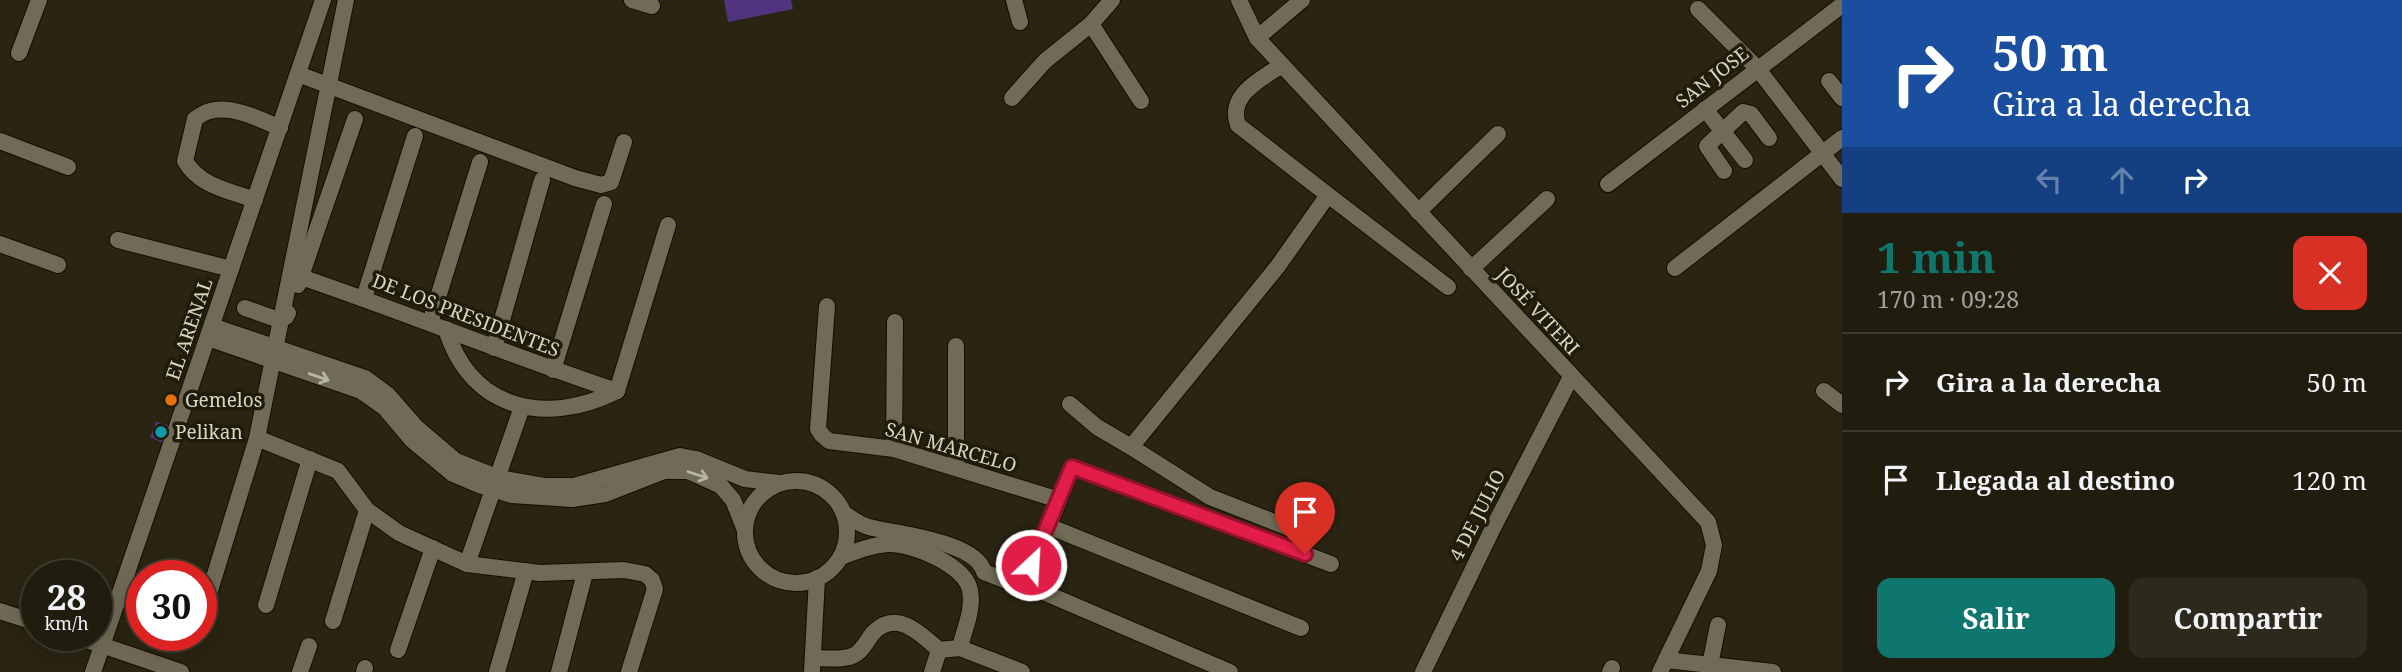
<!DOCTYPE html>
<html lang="es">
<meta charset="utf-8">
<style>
body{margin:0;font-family:"Noto Serif",serif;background:#2d291c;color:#f1f3f6;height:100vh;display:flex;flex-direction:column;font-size:26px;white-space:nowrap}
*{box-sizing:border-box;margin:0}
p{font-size:23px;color:#a2a19e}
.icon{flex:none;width:38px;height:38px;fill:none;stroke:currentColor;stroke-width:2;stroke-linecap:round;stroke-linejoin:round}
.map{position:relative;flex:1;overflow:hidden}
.sheet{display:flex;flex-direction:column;background:#201c0e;width:560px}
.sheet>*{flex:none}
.banner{background:#1a4fa0;color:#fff;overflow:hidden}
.speed{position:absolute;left:21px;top:560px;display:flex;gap:14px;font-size:35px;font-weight:700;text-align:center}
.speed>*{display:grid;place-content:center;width:91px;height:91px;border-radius:50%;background:#201c0e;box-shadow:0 7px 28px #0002,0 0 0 2px #3d3a2e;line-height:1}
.speed small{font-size:18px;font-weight:400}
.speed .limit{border:10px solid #d22;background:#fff;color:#111}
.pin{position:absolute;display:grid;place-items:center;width:60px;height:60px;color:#fff;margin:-72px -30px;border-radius:50% 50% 50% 0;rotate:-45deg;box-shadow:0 0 7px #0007}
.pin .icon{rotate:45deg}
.me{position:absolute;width:77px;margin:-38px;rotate:25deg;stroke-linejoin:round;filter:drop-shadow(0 0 5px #0008)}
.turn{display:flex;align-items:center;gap:24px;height:147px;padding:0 35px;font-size:32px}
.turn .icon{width:91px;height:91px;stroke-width:2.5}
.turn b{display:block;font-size:49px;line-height:60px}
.lanes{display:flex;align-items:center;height:66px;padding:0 35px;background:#0003;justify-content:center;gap:35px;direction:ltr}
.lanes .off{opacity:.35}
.round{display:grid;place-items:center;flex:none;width:74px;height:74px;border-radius:14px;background:#2d291c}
.summary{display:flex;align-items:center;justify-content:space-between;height:119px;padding:0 35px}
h1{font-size:42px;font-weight:700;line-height:52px;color:#0f766e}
.button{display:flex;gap:14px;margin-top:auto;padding:14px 35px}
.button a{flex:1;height:80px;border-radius:14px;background:#0f766e;color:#fff;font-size:28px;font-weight:700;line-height:80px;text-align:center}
.button a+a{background:#2d291c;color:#f1f3f6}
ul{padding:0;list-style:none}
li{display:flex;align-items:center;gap:21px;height:98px;padding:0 35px;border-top:2px solid #3d3a2e}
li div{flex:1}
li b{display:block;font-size:26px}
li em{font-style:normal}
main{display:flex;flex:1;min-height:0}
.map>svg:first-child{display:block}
</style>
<main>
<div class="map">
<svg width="1842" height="672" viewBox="0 0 1842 672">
<rect width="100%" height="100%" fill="#2a2512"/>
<g fill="#50347d">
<path d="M724,0H791L793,9L728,22Z"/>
<path d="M156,422L171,426L165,444L150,437Z"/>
</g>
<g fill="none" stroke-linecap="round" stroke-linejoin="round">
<g stroke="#130e00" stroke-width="18">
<g id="minor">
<path d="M632,0L652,6"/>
<path d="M1014,0L1020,22"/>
<path d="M1112,0L1091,24L1141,101"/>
<path d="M1239,0L1257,38L1708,522L1714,545L1709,571L1660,672"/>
<path d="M1698,9L1758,69L1842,179"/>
<path d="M1257,38L1302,0"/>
<path d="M19,53L39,0"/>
<path d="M298,74L575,178L601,185L611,182L624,142"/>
<path d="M1829,81L1842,98"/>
<path d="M1012,98L1045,61L1091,24"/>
<path d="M1705,109L1745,160"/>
<path d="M0,141L68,167"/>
<path d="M1724,171L1707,146L1743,112L1751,114L1769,138"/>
<path d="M1608,184L1842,5"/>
<path d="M1328,195L1448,287"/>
<path d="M255,200C230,191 199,186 185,161L195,119C199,116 205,112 210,111C232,105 260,119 280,128"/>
<path d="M1418,212L1498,134"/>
<path d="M118,240L231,269"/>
<path d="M0,244L58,265"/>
<path d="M1675,268L1842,138"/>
<path d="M1471,269L1547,199"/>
<path d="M301,277C407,313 511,356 617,391"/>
<path d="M298,285L355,119"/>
<path d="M364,298L415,136"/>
<path d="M827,306L818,429L822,435L829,441L894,449L1059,500"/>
<path d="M245,308L279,320L286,317L288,313"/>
<path d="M430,323L480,162"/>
<path d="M212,326L365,378L388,395L416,427L456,461L499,478L544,486H574L680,456L696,459L745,479L779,483"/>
<path d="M446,329C471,411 547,426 617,391"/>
<path d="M208,338L361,391L385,408L412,440L453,474L479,485L512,495L572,499L605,494L664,471H688L721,486L733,500L745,530"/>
<path d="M494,348L542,180"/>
<path d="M553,370L604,204"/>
<path d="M617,391L668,225"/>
<path d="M1824,391L1842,405"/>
<path d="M1070,404L1097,427L1131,447L1278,266L1328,195L1238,125C1227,95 1261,79 1282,65"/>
<path d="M257,438L338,471L367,510L399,533L467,564L540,573L624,570L645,574L652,580L655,589L629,672"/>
<path d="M1131,447L1210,497L1310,536"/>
<path d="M894,449L895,322"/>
<path d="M956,467V346"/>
<circle cx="796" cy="532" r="51"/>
<path d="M845,514C852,519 861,525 869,527C895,534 976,541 984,572L1007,581L1022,583L1230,672"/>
<path d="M1048,526L1301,628"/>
<path d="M841,557C857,551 872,545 888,544C912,543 965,565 970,590C974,610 964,629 960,648"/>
<path d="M467,564L522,407"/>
<path d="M1022,583L1040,548L1072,467L1331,564"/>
<path d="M208,597L257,438L346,0"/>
<path d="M266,605L310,459"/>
<path d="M0,611L37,623"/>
<path d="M333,621L367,510"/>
<path d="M72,635L181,672"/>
<path d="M398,650L433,548"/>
<path d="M813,658C825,658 846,661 856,654C864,649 868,638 874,632C897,609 921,634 939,650L960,648L1022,672"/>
<path d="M1666,660L1773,672"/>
<path d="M1710,665L1718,625"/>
<path d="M93,672L323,0"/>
<path d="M300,672L309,646"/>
<path d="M364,672L365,668"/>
<path d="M497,672L526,571"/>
<path d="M559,672L585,573"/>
<path d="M812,672L817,578"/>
<path d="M932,672L939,650"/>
<path d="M1423,672L1493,528L1571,377"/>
<path d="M1610,672L1612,668"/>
</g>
</g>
<use href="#minor" stroke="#706b56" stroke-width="16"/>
</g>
<defs><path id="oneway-shaft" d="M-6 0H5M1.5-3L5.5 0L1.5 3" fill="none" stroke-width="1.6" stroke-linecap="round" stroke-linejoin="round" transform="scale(1.75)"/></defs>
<g stroke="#b9b5a6">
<use href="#oneway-shaft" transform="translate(319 377) rotate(19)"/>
<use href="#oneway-shaft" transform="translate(698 475) rotate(18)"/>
</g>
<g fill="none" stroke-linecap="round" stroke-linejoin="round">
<g stroke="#92132f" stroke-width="18">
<path id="route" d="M1031,565L1072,467L1305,554"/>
</g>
<use href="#route" stroke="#e11d48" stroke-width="12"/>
</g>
<circle fill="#e8710a" stroke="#201c09" stroke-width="2.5" cx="171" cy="400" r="7"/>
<circle fill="#0f9aa8" stroke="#201c09" stroke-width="2.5" cx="161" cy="432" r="7"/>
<g text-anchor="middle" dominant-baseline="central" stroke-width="7" stroke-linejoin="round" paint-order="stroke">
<g font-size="19" fill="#d8d5c9" stroke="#201c09">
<text transform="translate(1712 77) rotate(-38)">SAN JOSE</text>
<text transform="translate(1538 311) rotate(47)">JOSÉ VITERI</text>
<text transform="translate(466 315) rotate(21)">DE LOS PRESIDENTES</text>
<text transform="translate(189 329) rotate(-71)">EL ARENAL</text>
<text transform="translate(951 447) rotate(16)">SAN MARCELO</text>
<text transform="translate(1477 515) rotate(-63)">4 DE JULIO</text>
</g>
<g font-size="19" fill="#d8d5c9" stroke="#201c09" text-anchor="start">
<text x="185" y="400">Gemelos</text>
<text x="175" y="432">Pelikan</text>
</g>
</g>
</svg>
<div class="speed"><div>28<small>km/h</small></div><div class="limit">30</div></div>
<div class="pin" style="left:1305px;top:554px;background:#d93025"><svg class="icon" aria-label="arrive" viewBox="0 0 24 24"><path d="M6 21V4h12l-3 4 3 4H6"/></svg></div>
<svg class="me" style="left:1031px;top:565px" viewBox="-20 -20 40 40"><circle r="17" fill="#e11d48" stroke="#fff" stroke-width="3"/><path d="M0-11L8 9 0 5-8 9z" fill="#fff"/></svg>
</div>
<section class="sheet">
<div class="banner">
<div class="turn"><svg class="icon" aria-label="right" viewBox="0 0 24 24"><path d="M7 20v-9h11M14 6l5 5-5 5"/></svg><div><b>50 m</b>Gira a la derecha</div></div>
<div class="lanes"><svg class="icon off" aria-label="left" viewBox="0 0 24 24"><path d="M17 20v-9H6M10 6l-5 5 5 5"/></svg><svg class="icon off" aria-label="ahead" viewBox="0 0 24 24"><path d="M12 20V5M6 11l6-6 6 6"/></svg><svg class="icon" aria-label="right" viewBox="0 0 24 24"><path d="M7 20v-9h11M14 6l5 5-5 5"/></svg></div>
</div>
<div class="summary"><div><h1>1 min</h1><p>170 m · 09:28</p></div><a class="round" style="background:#d93025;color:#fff"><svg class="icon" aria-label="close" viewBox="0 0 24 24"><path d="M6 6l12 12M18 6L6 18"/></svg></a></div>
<ul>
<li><svg class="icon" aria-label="right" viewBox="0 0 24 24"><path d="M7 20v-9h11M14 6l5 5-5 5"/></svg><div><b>Gira a la derecha</b></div><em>50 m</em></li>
<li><svg class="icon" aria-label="arrive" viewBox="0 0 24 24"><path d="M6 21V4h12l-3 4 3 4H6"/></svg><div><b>Llegada al destino</b></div><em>120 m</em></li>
</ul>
<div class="button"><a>Salir</a><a>Compartir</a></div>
</section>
</main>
